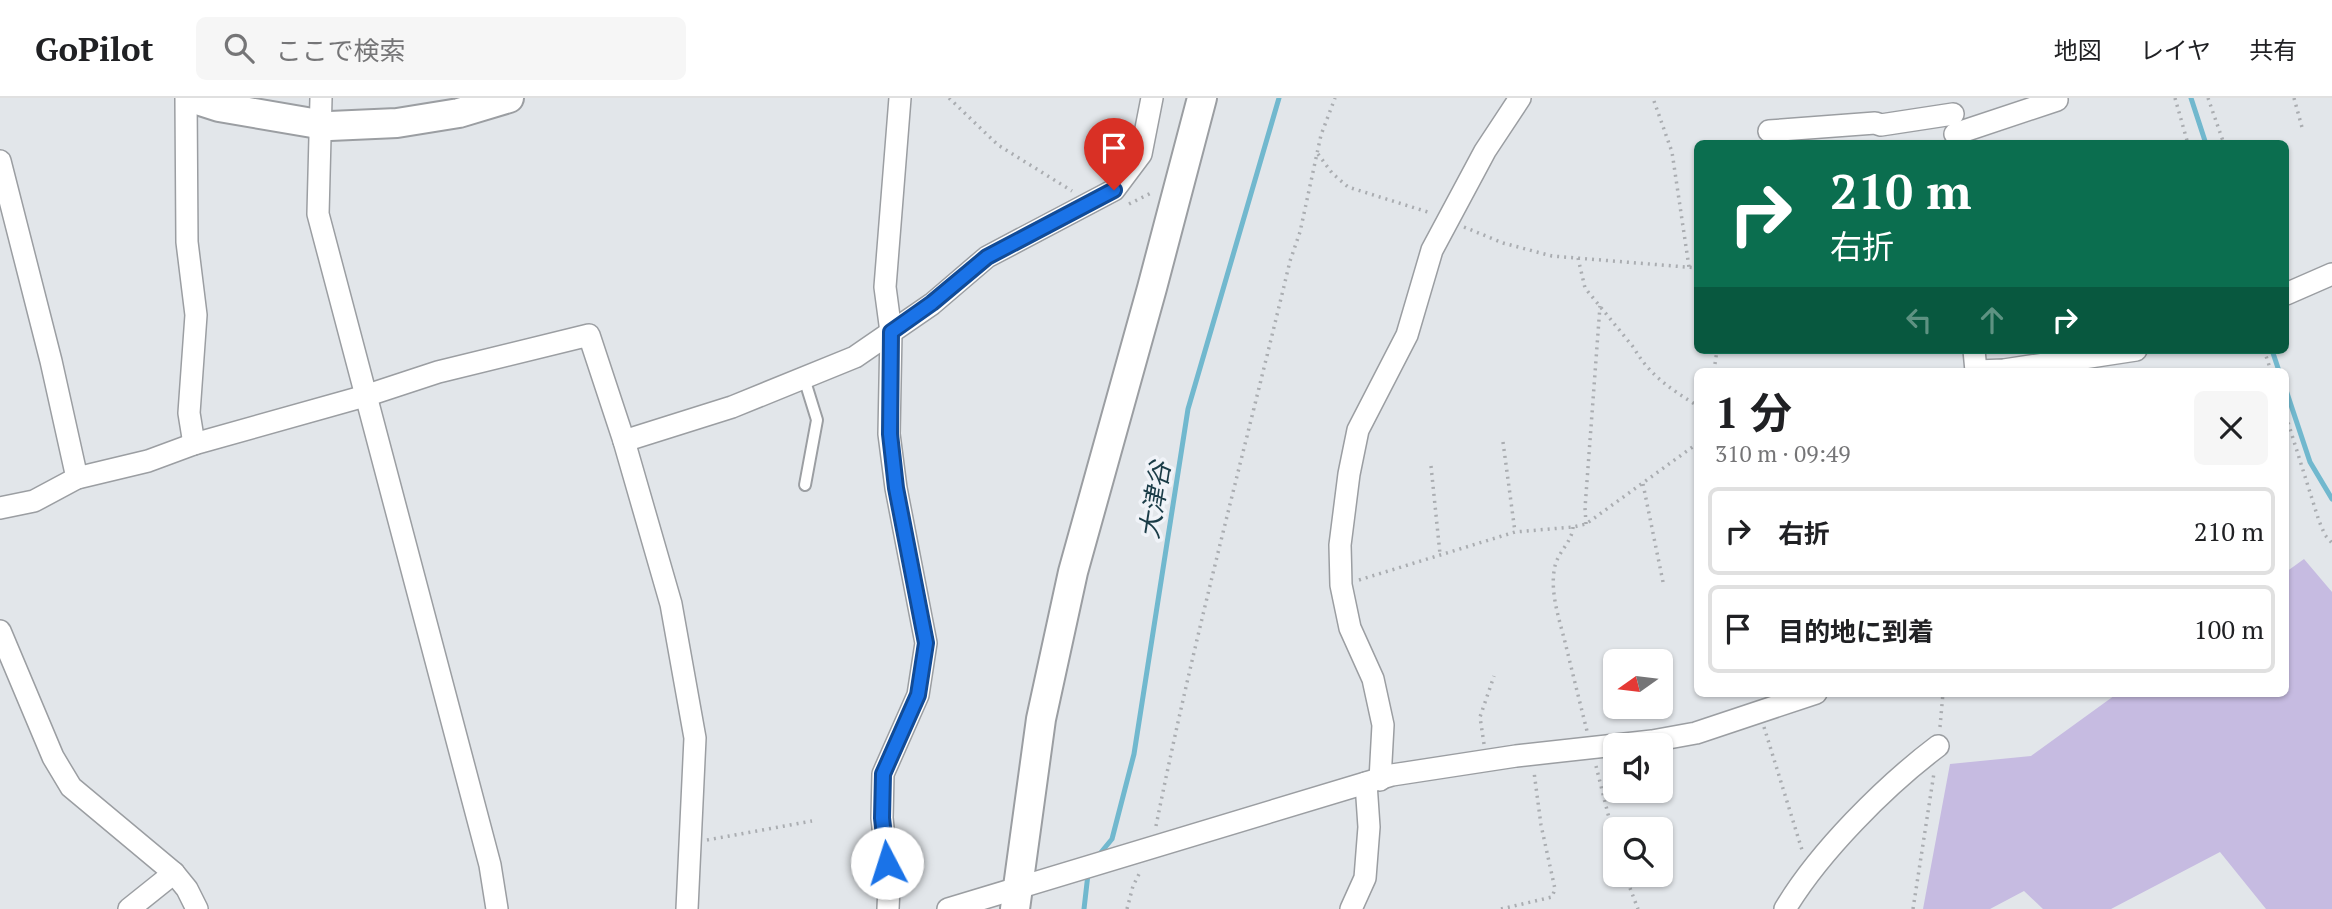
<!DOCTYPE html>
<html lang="ja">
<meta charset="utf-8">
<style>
body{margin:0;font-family:"PT Serif","Noto Sans JP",serif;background:#f6f6f6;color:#202124;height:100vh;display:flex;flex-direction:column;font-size:26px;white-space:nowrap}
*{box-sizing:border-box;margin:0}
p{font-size:23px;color:#757577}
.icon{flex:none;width:38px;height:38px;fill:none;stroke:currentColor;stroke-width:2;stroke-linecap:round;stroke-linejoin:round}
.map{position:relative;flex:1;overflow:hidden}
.sheet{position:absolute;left:1694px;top:270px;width:595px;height:329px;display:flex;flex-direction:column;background:#fff;border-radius:10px;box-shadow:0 2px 5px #0004}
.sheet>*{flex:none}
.top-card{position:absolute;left:1694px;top:42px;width:595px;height:214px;border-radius:10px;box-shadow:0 2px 5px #0004;background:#0b6e4f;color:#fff;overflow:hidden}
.needle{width:46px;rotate:256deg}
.fabs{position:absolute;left:1603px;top:551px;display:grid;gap:14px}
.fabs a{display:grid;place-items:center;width:70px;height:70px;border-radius:10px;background:#fff;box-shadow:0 2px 5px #0004;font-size:35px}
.pin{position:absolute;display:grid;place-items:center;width:60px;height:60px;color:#fff;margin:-72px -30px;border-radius:50% 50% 50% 0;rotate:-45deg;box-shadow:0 0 7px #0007}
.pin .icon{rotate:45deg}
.me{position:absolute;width:77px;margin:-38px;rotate:355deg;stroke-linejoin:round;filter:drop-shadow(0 0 5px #0008)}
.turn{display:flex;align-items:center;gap:24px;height:147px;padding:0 21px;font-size:32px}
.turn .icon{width:91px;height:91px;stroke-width:2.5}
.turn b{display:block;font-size:49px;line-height:60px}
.lanes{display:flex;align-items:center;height:66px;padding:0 21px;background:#0003;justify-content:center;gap:35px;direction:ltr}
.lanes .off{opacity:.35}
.round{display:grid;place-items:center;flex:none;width:74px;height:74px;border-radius:10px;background:#f6f6f6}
.head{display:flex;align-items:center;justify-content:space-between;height:119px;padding:0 21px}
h1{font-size:42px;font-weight:700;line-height:52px}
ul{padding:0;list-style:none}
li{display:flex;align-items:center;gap:21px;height:88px;margin:0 14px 10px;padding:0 7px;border:4px solid #e0e0e0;border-radius:10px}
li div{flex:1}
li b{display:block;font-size:26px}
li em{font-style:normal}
header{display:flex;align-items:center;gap:42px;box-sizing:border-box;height:98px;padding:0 35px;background:#fff;border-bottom:2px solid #e0e0e0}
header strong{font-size:33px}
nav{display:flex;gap:38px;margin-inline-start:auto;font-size:24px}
.search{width:490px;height:63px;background:#f6f6f6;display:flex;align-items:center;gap:18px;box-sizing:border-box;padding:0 24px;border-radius:10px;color:#757577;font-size:26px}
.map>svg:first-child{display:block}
</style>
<header>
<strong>GoPilot</strong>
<div class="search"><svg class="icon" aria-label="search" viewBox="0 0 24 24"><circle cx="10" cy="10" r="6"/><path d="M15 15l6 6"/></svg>ここで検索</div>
<nav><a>地図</a><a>レイヤ</a><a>共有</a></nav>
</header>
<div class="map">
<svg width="2332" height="811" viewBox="0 0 2332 811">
<rect width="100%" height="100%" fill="#e2e6ea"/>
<path fill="#c6bbe1" d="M2304,461L2332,494V811H2266L2220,754L2111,811H2043L2024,793L1990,811H1923L1950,666L2031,658L2118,595H2286V474Z"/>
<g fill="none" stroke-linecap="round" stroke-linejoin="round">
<g stroke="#71b8ce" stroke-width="5">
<path d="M2191,0L2206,46"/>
<path d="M2272,252L2279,273"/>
<path d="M2286,292L2310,364L2332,401"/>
<path d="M1098,758L1112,741L1134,656L1188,311L1279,0"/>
<path d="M1084,811L1088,776"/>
</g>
<g stroke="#9b9ea2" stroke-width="14">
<path id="lane" d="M804,280L817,322L805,387"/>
</g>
<g stroke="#9b9ea2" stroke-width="24">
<g id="street">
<path d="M186,0L187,144L196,217L189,315L194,346"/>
<path d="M321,0L318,116L490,767L497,811"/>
<path d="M1769,33L1875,25L1881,27L1953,16"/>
<path d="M1955,36L2057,2"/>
<path d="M0,63L51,263L77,380"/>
<path d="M2286,196L2332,176"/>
<path d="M1974,252L1976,273"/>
<path d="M1976,273L2004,272L2136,252"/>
<path d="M624,343L732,309L855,259L932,206L987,159L1114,92L1141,56L1152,0"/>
<path d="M0,410L34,403L77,380L148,363L194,346L365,298L438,274L589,237L624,343L671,506L695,640L687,811"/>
<path d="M0,533L53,659L71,689L174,775L187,791L197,811"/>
<path d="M1380,682L1383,627L1373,581L1350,530L1341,487L1340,447L1349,376L1358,332L1407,237L1432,152L1485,53L1520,0"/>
<path d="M129,811L174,775"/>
<path d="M888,811L889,788L882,720L883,676L918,597L926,545L896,390L889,336L891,234L885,189L900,0"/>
<path d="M948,811L1392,677L1516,658L1652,643L1696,635L1816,595"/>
<path d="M1351,811L1365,780L1369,729L1366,685"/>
<path d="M1785,811C1819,754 1885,688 1938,648"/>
</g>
</g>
<g stroke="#9b9ea2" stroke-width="32">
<g id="secondary">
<path d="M191,0L219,9L330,28L397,25L459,15L509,0"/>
<path d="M1015,811L1041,621L1073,474L1152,190L1202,0"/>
</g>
</g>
<g stroke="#aaadb1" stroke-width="3.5" stroke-dasharray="2 5" stroke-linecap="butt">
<path d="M949,0L998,47L1072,93"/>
<path d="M2175,0L2188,46"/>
<path d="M2208,0L2224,46"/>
<path d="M2294,0L2303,33"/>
<path d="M1654,3L1672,54L1689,169"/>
<path d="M1318,56L1332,75L1348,89L1431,115"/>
<path d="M1129,106L1153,94"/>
<path d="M1464,129L1503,145L1552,158L1698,170"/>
<path d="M1578,160L1585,190L1634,250C1649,277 1672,292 1698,308"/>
<path d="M2264,252L2271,273"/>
<path d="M1714,273L1717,252"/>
<path d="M1858,273H1868"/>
<path d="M2286,318L2319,423L2325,437L2332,445"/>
<path d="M1503,344L1515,434"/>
<path d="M1431,368L1440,456"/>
<path d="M1643,386L1663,484"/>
<path d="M1586,426L1585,410L1600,208"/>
<path d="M1573,429C1572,444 1558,454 1555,468C1549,494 1560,523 1566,548C1573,577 1580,605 1587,633"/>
<path d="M1359,482L1515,434L1573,429L1586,426L1698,345"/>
<path d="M1764,629L1802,752"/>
<path d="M1940,629L1943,595"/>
<path d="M1484,646L1480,619L1494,578"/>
<path d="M1596,668L1615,744"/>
<path d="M1156,728C1194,538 1245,352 1290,163L1300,134L1321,37L1335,0"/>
<path d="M707,742L812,723"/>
<path d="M1625,777L1638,811"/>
<path d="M1127,811L1133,788L1141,772"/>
<path d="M1501,811L1552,799L1555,791L1541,727L1534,674"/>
<path d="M1913,811L1934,675"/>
</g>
<use href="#lane" stroke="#fff" stroke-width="10"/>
<use href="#street" stroke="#fff" stroke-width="21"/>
<use href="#secondary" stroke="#fff" stroke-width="28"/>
</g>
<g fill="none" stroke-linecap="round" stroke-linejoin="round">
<g stroke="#114b97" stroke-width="18">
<path id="route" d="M887,765L882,720L883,676L918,597L926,545L896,390L890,336L891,234L932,205L987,159L1114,92"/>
</g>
<use href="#route" stroke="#1a73e8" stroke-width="12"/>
</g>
<g text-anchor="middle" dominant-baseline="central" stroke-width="7" stroke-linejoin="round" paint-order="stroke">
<g font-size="26" font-style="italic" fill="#1a3c47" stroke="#f0f3f8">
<text transform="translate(1154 402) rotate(-81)">大津谷</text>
</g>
</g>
</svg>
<div class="fabs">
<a><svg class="needle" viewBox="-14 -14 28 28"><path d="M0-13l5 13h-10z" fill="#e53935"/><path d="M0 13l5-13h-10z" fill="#757577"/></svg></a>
<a><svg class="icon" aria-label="sound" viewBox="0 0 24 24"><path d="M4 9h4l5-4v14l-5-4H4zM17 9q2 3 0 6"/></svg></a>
<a><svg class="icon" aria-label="search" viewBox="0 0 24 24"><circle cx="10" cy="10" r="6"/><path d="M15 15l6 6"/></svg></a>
</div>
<div class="pin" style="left:1114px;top:92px;background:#d93025"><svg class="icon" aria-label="arrive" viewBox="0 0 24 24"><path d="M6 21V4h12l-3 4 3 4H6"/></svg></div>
<svg class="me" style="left:887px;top:765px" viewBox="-20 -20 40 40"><circle r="19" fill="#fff"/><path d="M0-13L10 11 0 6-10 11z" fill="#1a73e8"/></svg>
<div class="top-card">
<div class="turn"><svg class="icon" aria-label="right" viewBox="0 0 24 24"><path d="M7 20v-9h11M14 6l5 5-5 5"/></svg><div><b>210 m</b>右折</div></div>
<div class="lanes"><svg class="icon off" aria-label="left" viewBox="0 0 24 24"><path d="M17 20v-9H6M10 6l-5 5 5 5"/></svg><svg class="icon off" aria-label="ahead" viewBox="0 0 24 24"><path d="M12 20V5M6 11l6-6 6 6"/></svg><svg class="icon" aria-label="right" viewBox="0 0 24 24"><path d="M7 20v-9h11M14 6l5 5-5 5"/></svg></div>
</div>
<section class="sheet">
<div class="head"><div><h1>1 分</h1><p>310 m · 09:49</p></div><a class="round"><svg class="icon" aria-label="close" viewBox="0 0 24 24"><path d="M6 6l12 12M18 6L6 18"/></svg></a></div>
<ul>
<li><svg class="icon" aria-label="right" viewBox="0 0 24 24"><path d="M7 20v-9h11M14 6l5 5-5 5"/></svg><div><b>右折</b></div><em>210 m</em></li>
<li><svg class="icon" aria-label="arrive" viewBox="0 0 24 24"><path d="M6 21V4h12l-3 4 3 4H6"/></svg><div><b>目的地に到着</b></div><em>100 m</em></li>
</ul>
</section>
</div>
